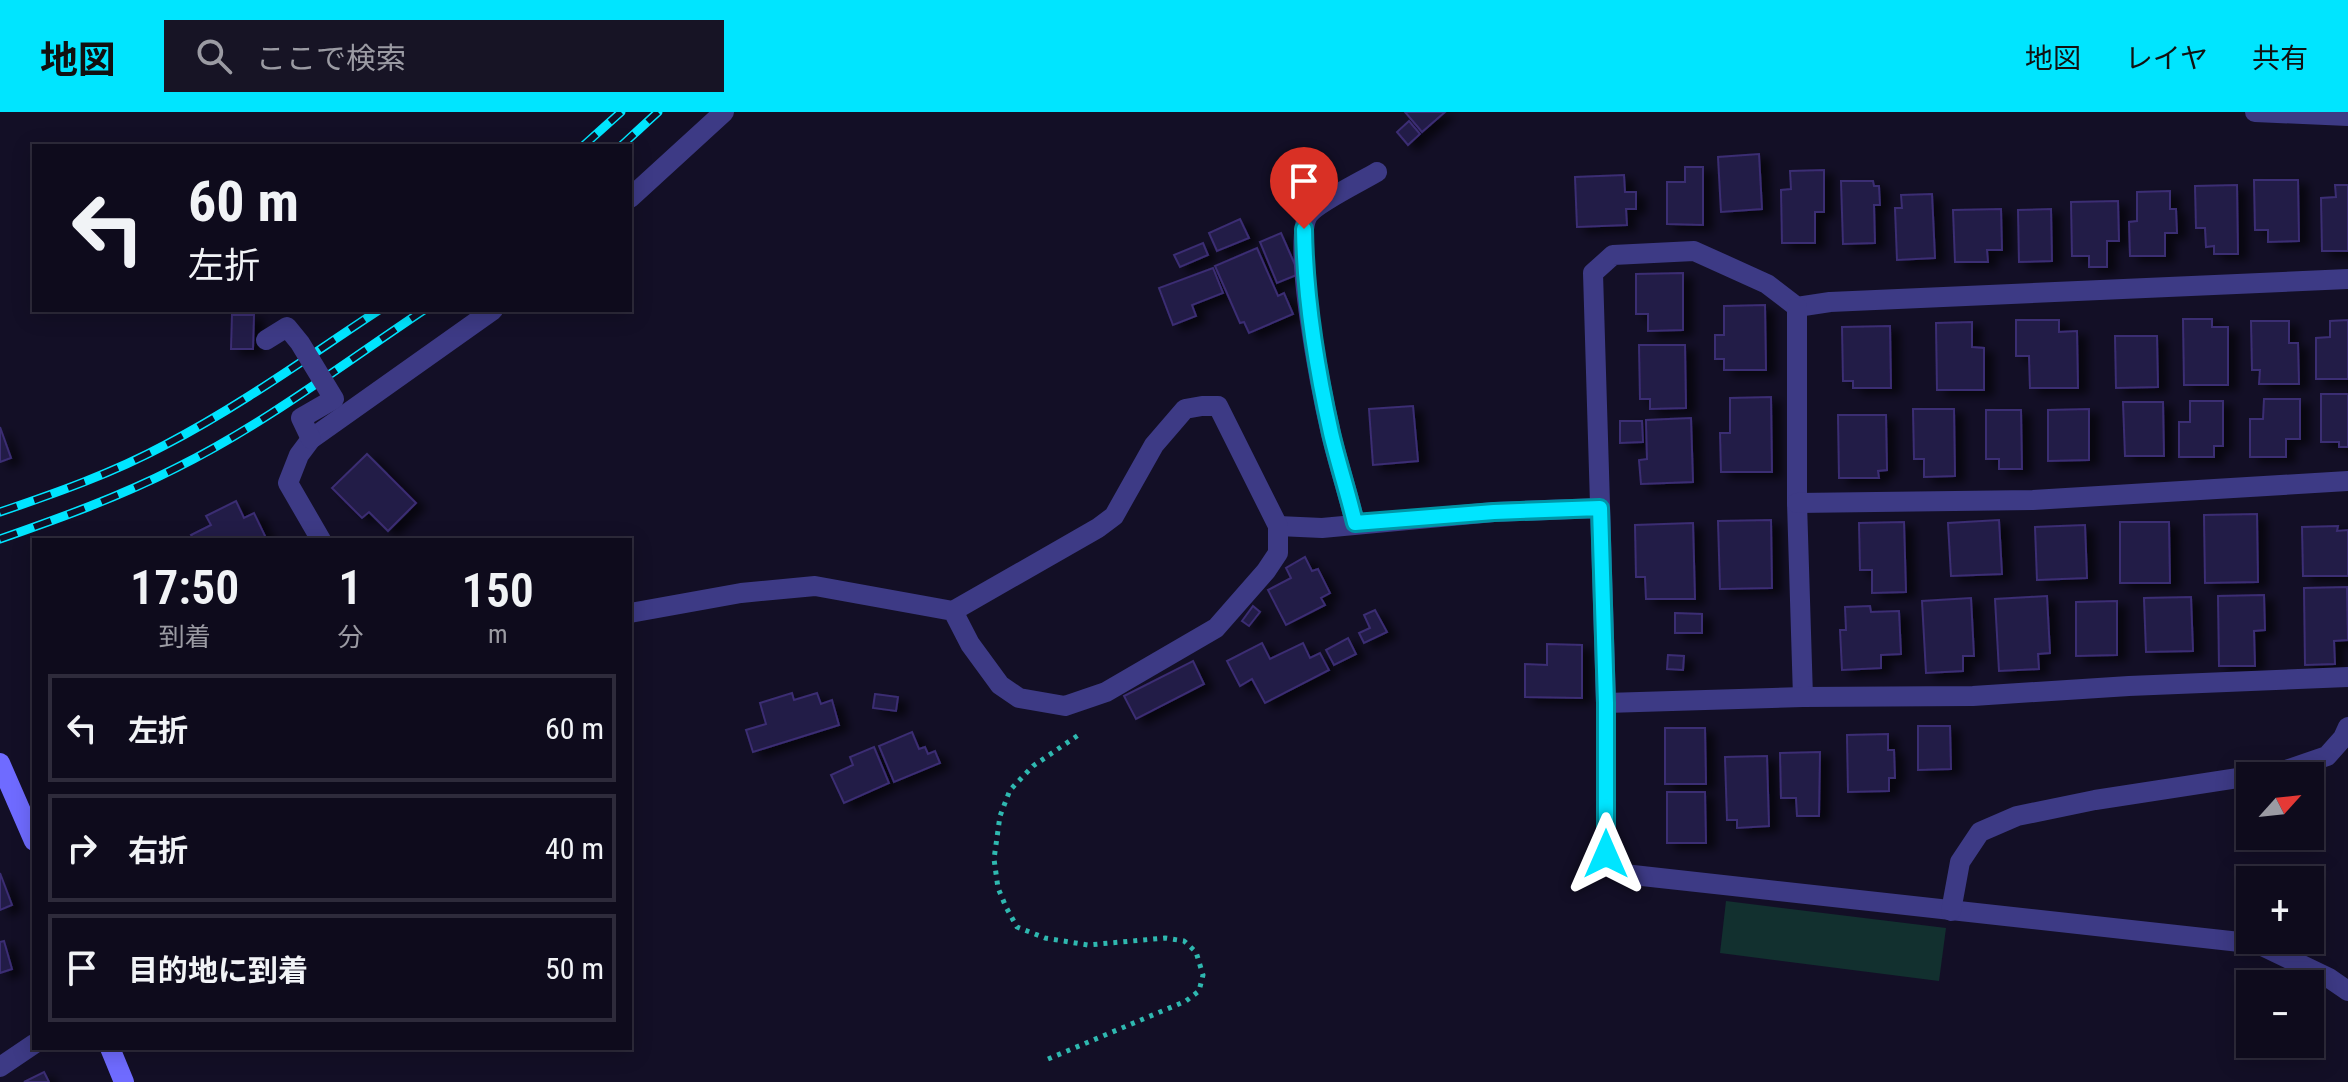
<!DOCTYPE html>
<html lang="ja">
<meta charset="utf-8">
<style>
body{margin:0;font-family:"Roboto Condensed","Noto Sans JP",sans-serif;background:#171425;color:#f1f3f6;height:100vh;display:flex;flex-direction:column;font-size:30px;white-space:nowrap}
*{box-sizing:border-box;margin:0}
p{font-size:26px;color:#9b9ba3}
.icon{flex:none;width:44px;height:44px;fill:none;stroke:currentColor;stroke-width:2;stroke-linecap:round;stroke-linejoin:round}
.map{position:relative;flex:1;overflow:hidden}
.sheet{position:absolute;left:32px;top:426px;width:600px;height:512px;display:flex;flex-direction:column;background:#0e0b1c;border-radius:0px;box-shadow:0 4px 20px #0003,0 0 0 2px #2e2b3b}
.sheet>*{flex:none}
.guide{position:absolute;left:32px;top:32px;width:600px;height:168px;border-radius:0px;box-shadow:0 4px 20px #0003,0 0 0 2px #2e2b3b;background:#0e0b1c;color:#f1f3f6;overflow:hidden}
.needle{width:52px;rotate:63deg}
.buttons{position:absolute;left:2236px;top:650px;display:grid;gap:16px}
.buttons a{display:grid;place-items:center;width:88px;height:88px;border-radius:0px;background:#0e0b1c;box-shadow:0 4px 20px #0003,0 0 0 2px #2e2b3b;font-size:40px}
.pin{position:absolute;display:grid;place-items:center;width:68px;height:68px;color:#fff;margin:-82px -34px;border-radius:50% 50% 50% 0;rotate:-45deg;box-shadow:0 0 8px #0007}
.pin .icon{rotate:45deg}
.me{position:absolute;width:88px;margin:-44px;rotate:0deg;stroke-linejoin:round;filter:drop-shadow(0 0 6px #0008)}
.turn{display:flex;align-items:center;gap:28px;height:168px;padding:0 24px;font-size:36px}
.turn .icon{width:104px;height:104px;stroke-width:2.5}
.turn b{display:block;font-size:56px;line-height:68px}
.eta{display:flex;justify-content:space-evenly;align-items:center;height:136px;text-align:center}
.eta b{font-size:48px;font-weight:600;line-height:56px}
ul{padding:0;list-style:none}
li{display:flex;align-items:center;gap:24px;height:108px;margin:0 16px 12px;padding:0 8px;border:4px solid #2e2b3b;border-radius:0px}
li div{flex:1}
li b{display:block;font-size:30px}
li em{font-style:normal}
header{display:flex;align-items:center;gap:48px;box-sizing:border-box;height:112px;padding:0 40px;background:#00e5ff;color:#111}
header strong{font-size:38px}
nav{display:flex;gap:44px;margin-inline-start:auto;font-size:28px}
.search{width:560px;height:72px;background:#171425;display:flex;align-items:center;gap:20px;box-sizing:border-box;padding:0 28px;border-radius:0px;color:#9b9ba3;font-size:30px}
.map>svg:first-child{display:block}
</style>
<header>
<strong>地図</strong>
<div class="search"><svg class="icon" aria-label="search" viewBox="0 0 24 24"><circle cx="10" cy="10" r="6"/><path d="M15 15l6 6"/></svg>ここで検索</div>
<nav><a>地図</a><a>レイヤ</a><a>共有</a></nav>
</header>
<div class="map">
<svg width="2348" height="970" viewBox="0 0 2348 970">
<defs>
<filter id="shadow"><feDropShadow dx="9" dy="5" stdDeviation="4" flood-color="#0009"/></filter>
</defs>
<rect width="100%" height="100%" fill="#130f26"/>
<path fill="#12302f" d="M1726,789L1946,816L1939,869L1720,841Z"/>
<g fill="#241b47" stroke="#3b2d73" stroke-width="2" filter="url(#shadow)">
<path d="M1405,0H1445L1422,20Z"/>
<path d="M1409,9L1420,22L1408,33L1397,20Z"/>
<path d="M1759,42L1762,97L1721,100L1718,45Z"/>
<path d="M1685,55H1703V113L1667,112V70H1685Z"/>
<path d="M1824,58V100H1815V131H1782L1781,78L1791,77L1790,59Z"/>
<path d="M1624,63L1625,80H1636V97H1626L1627,113L1577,115L1575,65Z"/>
<path d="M2254,68H2298L2299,129L2268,130V118H2255Z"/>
<path d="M1841,69H1873L1874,74H1879L1880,93H1874L1875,131L1843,132Z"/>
<path d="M2237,73L2238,142H2214V134L2206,135L2205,116H2196L2195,74Z"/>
<path d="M2335,73H2348V139H2322L2321,86L2336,85Z"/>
<path d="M2170,79V97H2176L2177,121H2165V144H2130L2129,110L2137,109V80Z"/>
<path d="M1932,82L1935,146L1897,148L1895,96H1902L1901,83Z"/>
<path d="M2118,89L2119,129H2107V155H2089V144H2072L2071,90Z"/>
<path d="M2001,97L2002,138H1987L1988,150H1955L1953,98Z"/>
<path d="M2051,97L2052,149L2019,150L2018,98Z"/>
<path d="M1240,107L1249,126L1217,139L1209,121Z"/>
<path d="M1281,121L1299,162L1277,171L1260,130Z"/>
<path d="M1203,131L1208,143L1180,155L1174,143Z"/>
<path d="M1257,136L1278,184L1284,181L1293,202L1249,221L1244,210L1240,211L1215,154Z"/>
<path d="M1213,156L1223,181L1192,193L1196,204L1173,213L1159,176Z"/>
<path d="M1683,161V218L1648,219V202H1636V162Z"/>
<path d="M1765,193L1766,258H1724V247H1715V223H1724V194Z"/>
<path d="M232,203H254L253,237H231Z"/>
<path d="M2183,207H2212V215H2228V273H2184Z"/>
<path d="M2016,208H2059V220L2077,219L2078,276H2030L2029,244H2016Z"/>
<path d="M2348,208V267H2316V226L2330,225V209Z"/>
<path d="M2251,209H2289V231H2298L2299,272H2259L2260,258H2252Z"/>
<path d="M1972,210V235L1984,236V278H1937L1936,211Z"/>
<path d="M1890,214L1891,276H1853V269H1843L1842,215Z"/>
<path d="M2115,224H2157L2158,275L2116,276Z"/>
<path d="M1639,233H1685L1686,296L1650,297V287H1640Z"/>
<path d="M2321,282H2348V335H2339V330H2321Z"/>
<path d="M1771,285L1772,360H1721L1720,321H1730V286Z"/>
<path d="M2264,287H2300V327H2286V345H2250V307H2263Z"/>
<path d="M2190,289H2223V334H2214V345H2179V310H2190Z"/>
<path d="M2123,290H2163L2164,344H2125Z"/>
<path d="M1413,294L1418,349L1373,353L1369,297Z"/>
<path d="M1913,297H1954L1955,364L1924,365V347H1914Z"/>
<path d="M2089,297V348L2048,349V298Z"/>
<path d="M1986,298H2021L2022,357H1999V347H1986Z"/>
<path d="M1838,303H1886L1887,358L1878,359L1879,366H1839Z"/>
<path d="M1691,306L1693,370L1641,372L1639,348L1647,347L1646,308Z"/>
<path d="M1620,309H1642L1643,330L1620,331Z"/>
<path d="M0,315L11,346L0,350Z"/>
<path d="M367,342L416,391L388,419L369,400L362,406L332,376Z"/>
<path d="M236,389L244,406L254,401L267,428H194L191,423L211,413L206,404Z"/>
<path d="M2257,402L2258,470L2205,471L2204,403Z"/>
<path d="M1771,408L1772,476L1720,477L1718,409Z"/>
<path d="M1999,408L2002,462L1951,464L1948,411Z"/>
<path d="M1904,410L1906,480L1872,481V458H1860L1859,411Z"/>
<path d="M2120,410H2169L2170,471H2120Z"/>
<path d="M1693,411L1695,487H1646L1645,465H1636L1635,413Z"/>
<path d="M2085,413L2087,466L2037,468L2035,415Z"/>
<path d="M2338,414L2337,419L2348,418V464H2303L2302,415Z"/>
<path d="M1305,445L1312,459L1318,457L1330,481L1321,486L1325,493L1286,513L1268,478L1291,466L1286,456Z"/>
<path d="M2347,475L2348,528L2334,529L2335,552L2305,553L2304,476Z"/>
<path d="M2264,483L2265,518L2254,519L2255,554H2219L2218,484Z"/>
<path d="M2047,484L2050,541L2038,542L2039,557L1999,559L1995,487Z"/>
<path d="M2191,485L2193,539L2146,540L2144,486Z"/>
<path d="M1971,486L1974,544H1963V559L1926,561L1922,489Z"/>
<path d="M2117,489V543L2076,544V490Z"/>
<path d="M1253,494L1260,500L1249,514L1242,509Z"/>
<path d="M1870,494L1871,500L1899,499L1901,542L1881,543V556L1842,558L1840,518H1846L1845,495Z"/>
<path d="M1375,498L1387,520L1364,531L1359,521L1370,516L1364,503Z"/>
<path d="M1675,501L1702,502V521H1675Z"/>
<path d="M1348,526L1356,542L1334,553L1326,538Z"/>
<path d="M1262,531L1270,547L1303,531L1310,546L1320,541L1329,558L1265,591L1252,567L1240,574L1227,549Z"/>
<path d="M1547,532L1582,533V586L1525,585V552L1547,553Z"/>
<path d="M1668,543L1684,544L1683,558L1667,557Z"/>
<path d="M1193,549L1204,572L1136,607L1124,584Z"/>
<path d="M792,581L794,588L817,581L821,592L832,588L839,613L753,640L746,618L766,612L760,591Z"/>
<path d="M875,582L898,585L896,599L873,596Z"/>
<path d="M1918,614H1950L1951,657L1918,658Z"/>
<path d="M1665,616H1705L1706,672H1665Z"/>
<path d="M912,620L919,637L925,635L928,642L935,639L940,651L894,670L879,634Z"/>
<path d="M1888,622V638H1894L1895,666H1889V679L1848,680L1847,623Z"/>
<path d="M874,635L889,671L844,691L831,663L853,653L850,645Z"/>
<path d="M1820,640L1819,704H1797L1796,686H1781L1780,641Z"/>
<path d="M1767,644L1769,714L1737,716V708H1727L1725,645Z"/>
<path d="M1667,680H1705L1706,731H1667Z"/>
<path d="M0,761L12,793L0,798Z"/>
<path d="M4,829L12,857L0,861V830Z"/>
<path d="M44,960L49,970H24Z"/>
</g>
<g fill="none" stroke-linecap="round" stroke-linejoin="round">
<path stroke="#2fb8b0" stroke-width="5" stroke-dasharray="4 6" stroke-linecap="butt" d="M1048,947L1186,889L1199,879L1203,863L1196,840L1184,829L1165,826L1088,833L1045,826L1017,815L1006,795L998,776L994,747L1000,704L1010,678L1033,654L1080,622"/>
<g stroke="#3d3a85" stroke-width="20">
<path d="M2255,0L2348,4"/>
<path d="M630,86L724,0"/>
<path d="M2348,167L1830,190L1797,195L1767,172L1694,139L1613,143L1593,161L1606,591V742L1624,762L2258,832L2329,866L2348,879"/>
<path d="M1797,195V391L1803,585"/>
<path d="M1797,391L2033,388L2348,369"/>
<path d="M1355,411C1348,381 1338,352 1331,322C1323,287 1290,127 1309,102C1319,90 1362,69 1377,60"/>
<path d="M1278,414L1322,416L1494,400L1600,396"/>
<path d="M321,428L288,371L299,343L311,327L493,198"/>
<path d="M630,501L741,481L815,474L953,499L1098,416L1114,404L1154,333L1185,297L1202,294H1218L1278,414V441L1266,459L1216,516L1106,580L1065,594L1019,586L1000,573L970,532L953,499"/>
<path d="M1606,591L1803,585L1973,584L2129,574L2348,565"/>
<path d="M1951,799L1960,750L1980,720L2017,704L2095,688L2283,659L2327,644L2343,626L2348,615"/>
<path d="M0,955L34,932"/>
</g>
<g stroke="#6f6bff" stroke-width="20">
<path d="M0,651L34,729"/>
<path d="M110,936L124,970"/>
</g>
<g stroke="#00e5ff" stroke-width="9">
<g id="rail">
<path d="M583,34L621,0"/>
<path d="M621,34L658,0"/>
<path d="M0,400C56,381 113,361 165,333C240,294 309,244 379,198"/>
<path d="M0,427C60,406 119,385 176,356C263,313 343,252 424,198"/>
</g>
</g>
<use href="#rail" stroke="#130f26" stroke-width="6" stroke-dasharray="18" stroke-linecap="butt"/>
<path stroke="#3d3a85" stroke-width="20" d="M266,228L287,215L300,231L334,287L301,306L311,327"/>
</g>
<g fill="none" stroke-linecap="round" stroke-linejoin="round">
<g stroke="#0095a6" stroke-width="20">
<path id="route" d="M1304,117C1305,186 1316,254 1331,321C1338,351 1348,381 1355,411L1494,400L1600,396L1606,591V742"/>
</g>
<use href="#route" stroke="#00e5ff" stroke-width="14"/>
</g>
</svg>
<div class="buttons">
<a><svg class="needle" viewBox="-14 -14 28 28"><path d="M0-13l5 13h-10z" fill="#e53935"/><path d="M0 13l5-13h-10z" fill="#9b9ba3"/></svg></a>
<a>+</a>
<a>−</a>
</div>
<div class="pin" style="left:1304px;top:117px;background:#d93025"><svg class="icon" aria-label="arrive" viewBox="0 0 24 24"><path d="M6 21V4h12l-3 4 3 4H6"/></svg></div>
<svg class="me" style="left:1606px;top:742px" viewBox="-20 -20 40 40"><path d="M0-17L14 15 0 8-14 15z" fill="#00e5ff" stroke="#fff" stroke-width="4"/></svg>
<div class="guide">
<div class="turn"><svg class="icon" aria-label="left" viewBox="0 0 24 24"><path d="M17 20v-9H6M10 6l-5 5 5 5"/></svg><div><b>60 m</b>左折</div></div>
</div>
<section class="sheet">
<div class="eta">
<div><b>17:50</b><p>到着</p></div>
<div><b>1</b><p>分</p></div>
<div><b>150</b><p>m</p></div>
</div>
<ul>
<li><svg class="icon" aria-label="left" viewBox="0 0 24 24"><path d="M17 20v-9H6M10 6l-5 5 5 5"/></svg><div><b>左折</b></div><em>60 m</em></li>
<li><svg class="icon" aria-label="right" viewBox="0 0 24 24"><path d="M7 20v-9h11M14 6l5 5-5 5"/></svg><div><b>右折</b></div><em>40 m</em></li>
<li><svg class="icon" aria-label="arrive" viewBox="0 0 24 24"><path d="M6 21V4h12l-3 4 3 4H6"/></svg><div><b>目的地に到着</b></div><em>50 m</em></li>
</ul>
</section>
</div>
